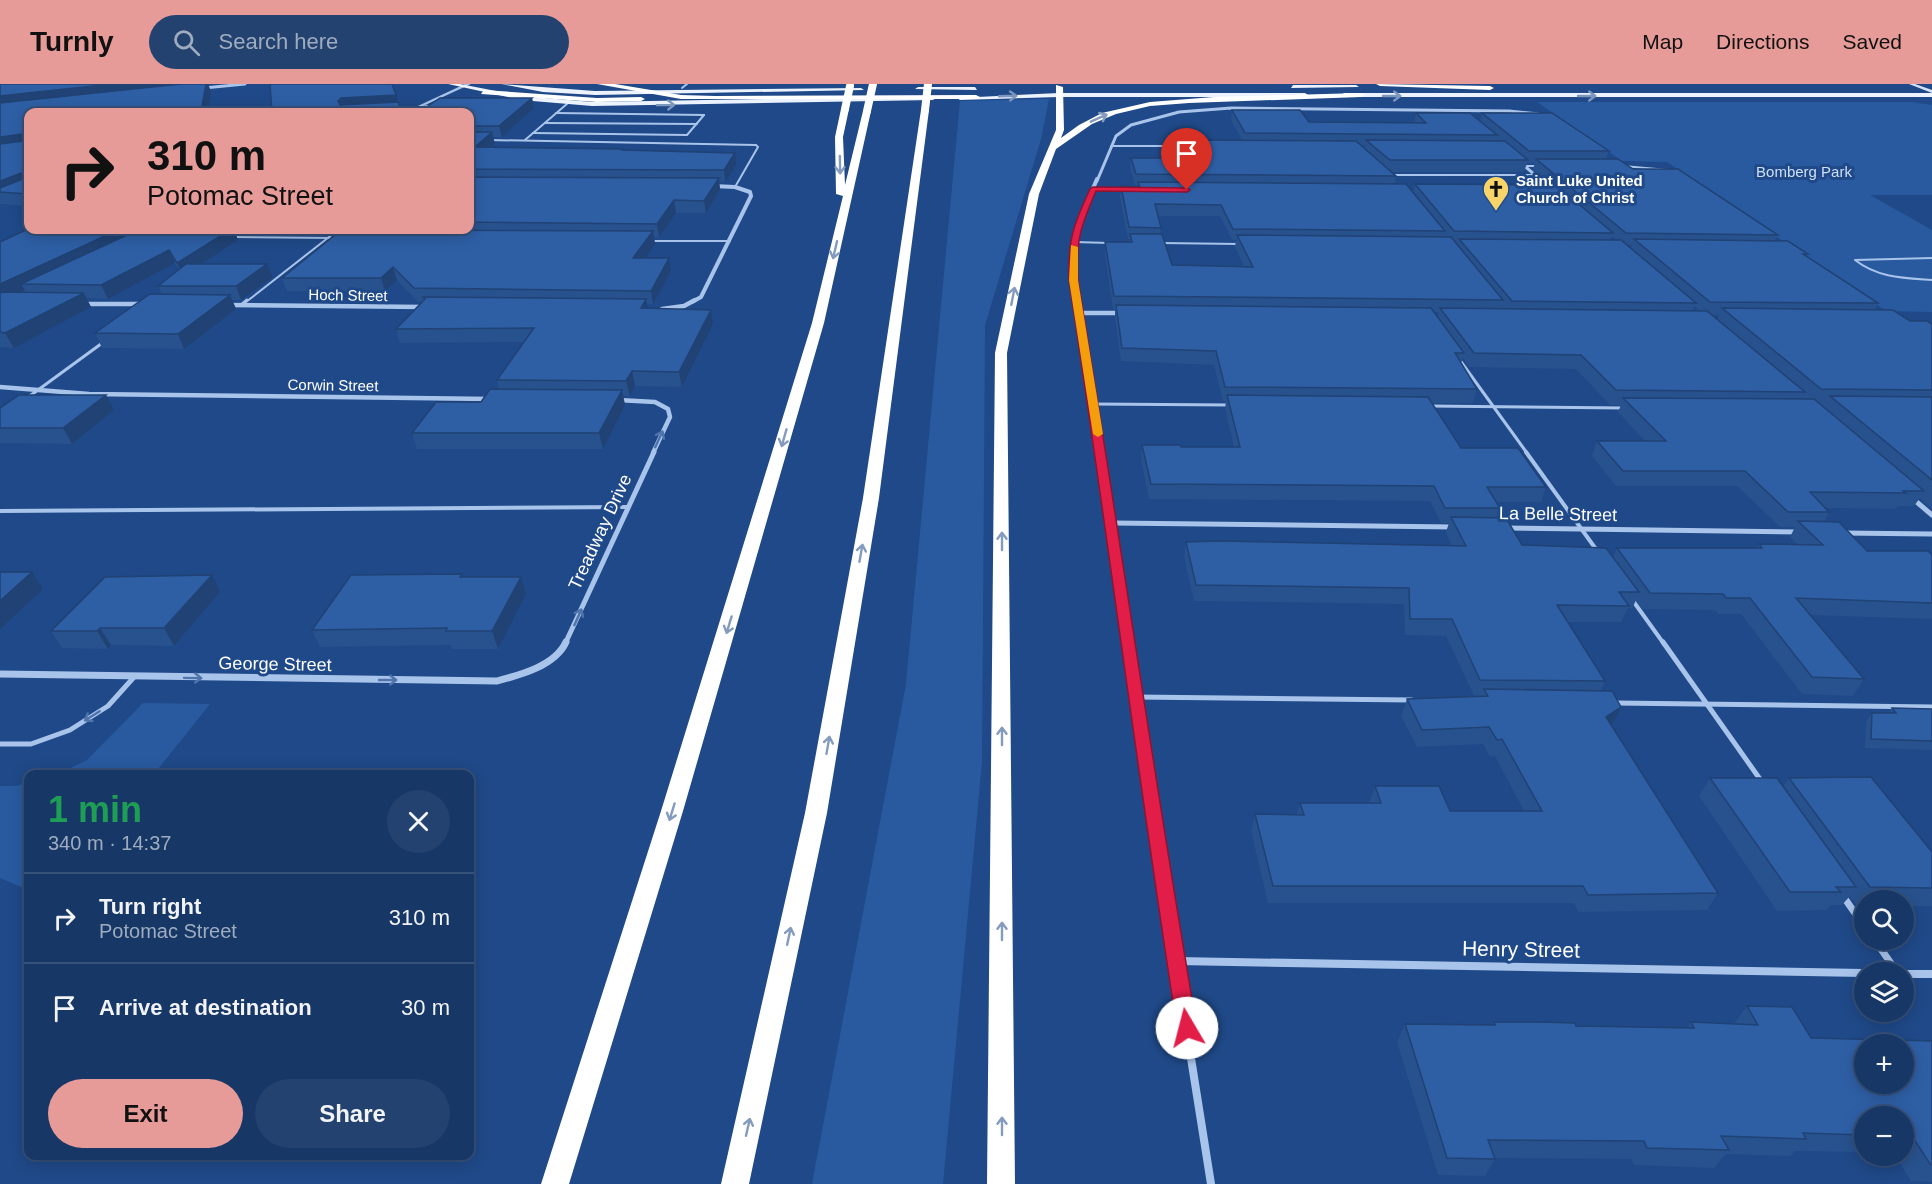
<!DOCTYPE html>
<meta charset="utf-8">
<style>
body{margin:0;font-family:Arial,sans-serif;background:#24426f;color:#f1f3f6;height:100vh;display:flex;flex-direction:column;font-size:22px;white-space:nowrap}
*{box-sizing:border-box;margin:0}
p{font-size:20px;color:#9eacbf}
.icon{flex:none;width:33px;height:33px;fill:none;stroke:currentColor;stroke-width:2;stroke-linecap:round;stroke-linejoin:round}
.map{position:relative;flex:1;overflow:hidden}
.panel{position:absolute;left:24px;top:686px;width:450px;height:390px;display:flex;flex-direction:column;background:#173766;border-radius:12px;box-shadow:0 3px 15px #0003,0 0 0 2px #36517a}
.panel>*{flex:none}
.guide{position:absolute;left:24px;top:24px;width:450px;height:126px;border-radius:12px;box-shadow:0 3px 15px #0003,0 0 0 2px #36517a;background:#e69b98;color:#111;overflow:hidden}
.buttons{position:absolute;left:1854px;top:806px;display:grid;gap:12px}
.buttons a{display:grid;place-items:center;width:60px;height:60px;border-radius:50%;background:#173766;box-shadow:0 3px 15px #0003,0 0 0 2px #36517a;font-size:30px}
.pin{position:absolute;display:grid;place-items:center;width:51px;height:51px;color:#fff;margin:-62px -26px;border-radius:50% 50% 50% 0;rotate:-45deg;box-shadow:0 0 6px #0007}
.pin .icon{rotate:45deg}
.me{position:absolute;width:66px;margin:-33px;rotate:352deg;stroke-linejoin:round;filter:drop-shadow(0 0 4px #0008)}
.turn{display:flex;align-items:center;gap:21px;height:126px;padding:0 24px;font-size:27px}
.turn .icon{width:78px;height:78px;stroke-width:2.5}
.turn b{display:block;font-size:42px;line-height:51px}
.round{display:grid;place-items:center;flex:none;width:63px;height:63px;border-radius:32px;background:#24426f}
.headline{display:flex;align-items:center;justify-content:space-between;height:102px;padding:0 24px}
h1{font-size:36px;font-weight:700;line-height:45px;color:#1e9e55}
.cta{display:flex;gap:12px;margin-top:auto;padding:12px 24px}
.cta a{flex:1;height:69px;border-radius:36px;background:#e69b98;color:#111;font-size:24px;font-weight:700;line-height:69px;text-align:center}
.cta a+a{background:#24426f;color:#f1f3f6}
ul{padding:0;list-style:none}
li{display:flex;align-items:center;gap:18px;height:90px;padding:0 24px;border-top:2px solid #36517a}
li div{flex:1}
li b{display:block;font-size:22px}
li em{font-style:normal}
header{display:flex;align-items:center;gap:36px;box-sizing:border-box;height:84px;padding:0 30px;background:#e69b98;color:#111}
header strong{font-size:28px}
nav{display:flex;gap:33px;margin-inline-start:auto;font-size:21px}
.search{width:420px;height:54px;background:#24426f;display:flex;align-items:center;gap:15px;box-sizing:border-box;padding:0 21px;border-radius:33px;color:#9eacbf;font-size:22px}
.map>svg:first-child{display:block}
</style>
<header>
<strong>Turnly</strong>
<div class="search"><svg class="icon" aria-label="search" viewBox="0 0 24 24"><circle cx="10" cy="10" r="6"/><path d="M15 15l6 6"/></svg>Search here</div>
<nav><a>Map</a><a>Directions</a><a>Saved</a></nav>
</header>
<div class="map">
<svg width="1932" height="1100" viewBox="0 0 1932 1100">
<rect width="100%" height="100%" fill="#1f4988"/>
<g fill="#295aa0">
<path d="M1049,15L1041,55L985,241L982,678L943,1100H812L906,600L960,17Z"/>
<path d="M1537,18H1912L1932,21V111H1870L1932,146V228L1886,227L1667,78L1622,77Z"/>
<path d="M143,619L210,620L154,690H58L87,676Z"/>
<path d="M28,699V806L0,794V702H15Z"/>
</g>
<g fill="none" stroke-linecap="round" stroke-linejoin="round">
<g stroke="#a9c4eb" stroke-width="2">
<path d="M682,4L687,0"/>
<path d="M556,29L704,31"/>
<path d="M545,39L697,40"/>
<path d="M533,49L687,51L704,31"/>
<path d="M488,56L756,61L758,63L735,103"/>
<path d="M525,56L568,19"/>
<path d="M1111,62H1171"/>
<path d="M1524,82H1540"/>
<path d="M1623,82L1668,86"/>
<path d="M1391,91H1535"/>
<path d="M232,153L335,154"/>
<path d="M649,157H730"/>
<path d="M1074,158L1110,159"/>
<path d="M1161,159L1239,160"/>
<path d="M1932,174L1855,176C1878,194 1904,194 1932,196"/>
<path d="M246,218L338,146"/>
</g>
<g stroke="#a9c4eb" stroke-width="3">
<path d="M241,221L247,216"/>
<path d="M1459,275L1527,369"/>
<path d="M27,314L105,257"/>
<path d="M1093,320L1231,321"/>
<path d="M1429,322L1624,324"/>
</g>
<g stroke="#a9c4eb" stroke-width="4">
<path d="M1526,368L1598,468"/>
<path d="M0,427L628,423"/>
<path d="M1631,514L1664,560"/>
</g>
<g stroke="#a9c4eb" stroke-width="5">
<path d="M1663,558L1762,698"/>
<path d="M1136,613L1412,616"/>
<path d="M1616,619L1932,623"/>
<path d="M0,660H31L70,646L108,622L135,592"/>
</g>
<g stroke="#a9c4eb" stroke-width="7">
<path d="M1843,812L1864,842"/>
<path d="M1874,855L1897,888"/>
</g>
<g stroke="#a9c4eb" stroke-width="3">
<path d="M204,4L245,0"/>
<path d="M393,24H416"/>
<path d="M1520,78L1542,97"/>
<path d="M1097,97L1116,52L1131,41L1179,28L1231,24L1509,27L1539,30"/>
</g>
<g stroke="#a9c4eb" stroke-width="4">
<path d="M1540,95L1553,106"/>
<path d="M1093,105H1129"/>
<path d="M692,218L701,213L751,112L750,108L735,103L712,102"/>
<path d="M1077,218L1072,171L1075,147L1097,95"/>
</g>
<g stroke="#a9c4eb" stroke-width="4.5">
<path d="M1077,216L1101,369"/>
<path d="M83,220H142"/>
<path d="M227,221L424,223"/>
<path d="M662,225L684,222L695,216"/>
<path d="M1079,229H1121"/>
<path d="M0,303L89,310L491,315"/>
<path d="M618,316L655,318L668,325L670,333L653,369"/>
</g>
<g stroke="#a9c4eb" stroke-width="5">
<path d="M1101,368L1129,560"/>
<path d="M1912,414L1932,431"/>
<path d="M1112,439L1454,443"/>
<path d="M1504,444L1799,448"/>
<path d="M1843,449L1932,450"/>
<path d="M565,560L654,368"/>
</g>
<g stroke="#a9c4eb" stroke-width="7">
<path d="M1128,558L1163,800"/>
<path d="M0,590L497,597C520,591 555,582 566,558"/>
</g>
<g stroke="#a9c4eb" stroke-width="8">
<path d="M1163,798L1211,1100"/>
<path d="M1177,877L1864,889"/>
<path d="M1904,890H1932"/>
</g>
<path fill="#a9c4eb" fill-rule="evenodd" d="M465,0H471L410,28H405Z"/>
<path fill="#d5e3f8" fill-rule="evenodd" d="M1909,0H1915L1932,6V9Z"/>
<g fill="#edf3fe" fill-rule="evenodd">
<path d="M448,0H460L521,12L592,18L933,12L936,14L933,16L592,22L521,16Z"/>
<path d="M501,0L595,7L861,4L864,6L595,11L543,8Z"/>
<path d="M1293,1H1356L1359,3L1291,4Z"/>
<path d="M975,3L977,6L915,5L918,3Z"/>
<path d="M1059,9H1305L1308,11L1305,13H1059L960,16L957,14Z"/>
<path d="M1932,9V13H1344L1341,11L1344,9Z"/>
<path d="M448,17L450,20L416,26L413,24Z"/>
</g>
<g fill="#fff" fill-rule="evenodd">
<path d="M597,0H615L681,11L715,12L976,11L980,13L976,15H681Z"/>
<path d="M1376,0L1490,2L1494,4L1490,6L1380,2Z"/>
<path d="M1056,1L1063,3L1064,46L1061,54L1079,41L1102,29L1150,18L1214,13L1361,9L1365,11L1361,13L1189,19L1150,22L1116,30L1092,40L1056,65L1039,110L1007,269L1015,1100H987L995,269L1029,110L1056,46Z"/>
<path d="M484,6L597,14L641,13L645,15L641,17L597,18L481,10Z"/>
<path d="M845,23L849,25L843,53L845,101L863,27L867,25L871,27L824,239L683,727L569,1100H541L661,727L812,239L843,112L836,110L835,53L841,25Z"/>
<path d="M925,24L929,26L879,414L827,729L749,1100H721L805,729L863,414L921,26Z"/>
</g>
<g stroke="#fff" stroke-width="8">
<path d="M845,25L850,2"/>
<path d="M925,26L928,0"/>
<path d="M867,27L873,0"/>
</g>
</g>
<g fill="#28528e" fill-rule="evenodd">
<path d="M0,0H211H208L211,8L208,28H28V122L0,120Z"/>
<path d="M532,14L534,24L502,53H493L495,60L491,63L623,65V66L736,81L725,98H719L720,106L706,129H676L659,153H654L655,160L645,174H669L671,187L653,220H647L648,224L713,240L682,303L635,302L630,312H623L625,321L603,365H417L412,349L481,318L499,305L497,296L523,258L400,259L396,245L422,218H418L397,196L385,207H287L282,194L470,146V28Z"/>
<path d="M1232,26L1309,38L1414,39L1416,29L1480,37L1482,29L1609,67L1606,75L1633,85L1778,151L1775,157L1808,170L1807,172L1878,219L1875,226L1910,237L1932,240V423H1930L1920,414L1914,422H1898L1896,425L1825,424L1829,428L1824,438L1867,467L1932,471V535L1810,531L1864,595L1853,612L1802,610L1741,530H1718L1715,526L1642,525L1636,516L1632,525L1628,524L1621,538H1567L1605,597L1601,607L1621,623L1613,639L1611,641L1718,809L1707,826L1578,828L1574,819H1268L1251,747L1255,730H1297L1300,719H1369L1375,702L1450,727H1524L1495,672L1490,673L1483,660L1417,663L1401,632L1407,615L1474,612L1446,552L1405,551L1404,520L1194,517L1184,473L1186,458L1452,462L1446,448L1449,439H1441L1430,417L1149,415L1141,375L1142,361L1181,363H1234L1225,325L1226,317H1223L1214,281L1121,277L1115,234V225H1113L1105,170V158H1129L1130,155H1128L1120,113L1121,102L1138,103V101H1135L1130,84L1131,74H1169L1166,66L1167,56H1242L1231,36ZM1360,61H1365L1364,65ZM1527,79H1535L1533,85L1552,101L1415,100L1413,108L1395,100L1396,92L1391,88H1524ZM1158,132H1220L1232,156H1236L1235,163L1244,183L1172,181L1160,150L1161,144ZM1612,152L1613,153L1617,156H1610ZM1626,161H1632L1631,165ZM1694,222L1700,227H1692ZM1434,228H1439L1437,233ZM1712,231H1719L1718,235ZM1463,274L1469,283L1576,285L1610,321H1621L1618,328L1645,357H1597L1592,372L1616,402H1737L1780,443H1795L1790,453L1797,460H1759L1756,464H1617L1613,473L1522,461L1497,433L1500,424L1496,418H1541L1546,403L1461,364L1432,319H1473L1477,305L1461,279Z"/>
<path d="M28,145L255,146L249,149H235L238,156L201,180H267L273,193L241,216H232L236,225L184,265L102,264L95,249L162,210L158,202L179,186L175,179L108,215L86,214L91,223L14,264L0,263V158Z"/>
<path d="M0,324L114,326L72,360L0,359Z"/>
<path d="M463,493L526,510L498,565H452L451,561L320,563L312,546Z"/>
<path d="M220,508L174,562L111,561L108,565L62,564L51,547Z"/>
<path d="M1892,624L1932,625V666L1865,664L1866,638L1872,629H1889Z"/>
<path d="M1710,694L1783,703L1789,694L1932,768V822H1904V816H1864V821H1856L1850,812L1842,821H1831L1827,826L1777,827L1699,712Z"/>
<path d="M1747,922L1811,954L1932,957V1098L1911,1097L1895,1071H1904V1032H1864V1068L1795,1067L1790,1072L1726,1070L1714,1084L1634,1081L1631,1075L1494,1074L1495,1075L1485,1092L1438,1091L1397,958L1405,940L1493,941L1494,938L1576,942L1687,944L1691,938L1734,940Z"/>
</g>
<g fill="#204274">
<path d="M112,0H211H208L211,8L208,28L0,23V12Z"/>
<path d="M396,11L399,21L341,28L338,17L341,14Z"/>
<path d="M532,14L534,24L502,53L499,42Z"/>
<path d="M492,48L495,60L478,75L475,63Z"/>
<path d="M22,50L27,61L0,65V53Z"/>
<path d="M735,69L736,81L725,98L724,86Z"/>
<path d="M21,89L27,101L0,108V97Z"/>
<path d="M719,94L720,106L706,129L704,117Z"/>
<path d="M674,116L676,129L659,153L657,140Z"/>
<path d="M118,146H153L21,200L25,206L0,218V200Z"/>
<path d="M230,146H234L238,156L183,192L177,179Z"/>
<path d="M247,146H255L249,149Z"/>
<path d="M653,147L655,160L636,187L633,174Z"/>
<path d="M169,166L175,179L108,215L101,201Z"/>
<path d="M669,174L671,187L653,220L651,207Z"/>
<path d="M267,180L273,193L241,216L236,202Z"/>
<path d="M393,183L397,196L385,207L381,194Z"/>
<path d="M84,209L91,223L14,264L5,249Z"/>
<path d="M230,211L236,225L184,265L178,250Z"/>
<path d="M646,215L649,229L641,224Z"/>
<path d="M711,226L713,240L682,303L679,288Z"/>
<path d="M632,287L635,302L630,312L626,297Z"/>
<path d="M622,306L625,321L603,365L599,349Z"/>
<path d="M106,311L114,326L72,360L63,344Z"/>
<path d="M32,488L43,505L0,545V517Z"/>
<path d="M212,491L220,508L174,562L164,544Z"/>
<path d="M521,493L526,510L498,565L492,547Z"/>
<path d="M100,544L111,561L108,565L97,547Z"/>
<path d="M1621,623L1613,639L1597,650L1606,633Z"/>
</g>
<g fill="#2e5fa5" stroke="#204274" stroke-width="1.5" fill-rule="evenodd">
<path d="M0,0H112L0,12Z"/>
<path d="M181,0H206L201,28H28V110L0,108V104L23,95L25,91L21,89L0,97V60L23,57L26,52L22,50L0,53V19Z"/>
<path d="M270,0H392L396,11L341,14L338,17L340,21L398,18L402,28H272Z"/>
<path d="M440,14H532L499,42H470V28H419Z"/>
<path d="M1232,26H1300L1309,38L1426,39L1416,29H1470L1497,51L1245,49Z"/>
<path d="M1482,29H1552L1609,67H1529Z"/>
<path d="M470,48H492L475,63L623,65L621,66L735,69L724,86L470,85Z"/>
<path d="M1167,56L1356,57L1396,92L1136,90L1131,74H1175Z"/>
<path d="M1366,56L1505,57L1528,76H1390Z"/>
<path d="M1536,75H1618L1633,85H1678L1778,151L1626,149Z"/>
<path d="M470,93L719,94L704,117L674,116L657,140L470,138Z"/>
<path d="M1138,98L1406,100L1445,147L1233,145L1221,121L1155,120L1161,144L1129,143L1121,102L1140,103Z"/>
<path d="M1415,100L1556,101L1613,149L1454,147Z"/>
<path d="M28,145V146H118L0,200V158Z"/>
<path d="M138,146H230L177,179L169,166L101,201L21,200Z"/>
<path d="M341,146L653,147L633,174H669L651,207L414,204L393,183L381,194H282Z"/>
<path d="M1130,150H1162L1172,181L1253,183L1237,151L1451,153L1503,216L1114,212L1105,158H1132Z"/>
<path d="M1459,155L1621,156L1696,219L1512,217Z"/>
<path d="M1634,155L1788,157L1808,170H1803L1878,219L1710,218Z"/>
<path d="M186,180H267L236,202H158Z"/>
<path d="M3,208L84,209L5,249L0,248V209Z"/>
<path d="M150,210L230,211L178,250L95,249Z"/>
<path d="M423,213L646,215L641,224L711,226L679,288L632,287L626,297L497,296L534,244L396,245L425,215Z"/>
<path d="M1116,221L1431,224L1464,269H1455L1477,305L1225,303L1216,267L1122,264Z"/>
<path d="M1440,224L1707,227L1805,308L1616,306L1581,271L1474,269Z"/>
<path d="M1722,224L1893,226L1910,237H1927L1932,240V306L1821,305Z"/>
<path d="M490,305L622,306L599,349H412L436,318H481Z"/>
<path d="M19,311H106L63,344H0V324Z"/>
<path d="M1227,311L1428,313L1461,364H1518L1546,403H1487L1500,424H1445L1434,402L1151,400L1142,361H1180L1181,363H1240Z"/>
<path d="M1830,312L1932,313V396Z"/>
<path d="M1623,314L1814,315L1924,407H1903L1906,409L1810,408L1829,428H1788L1745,387H1623L1597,357H1666Z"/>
<path d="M1451,433L1506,434L1522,461L1606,464L1639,508H1619L1629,522L1557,521L1605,597L1480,596L1452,535H1410L1409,504L1196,501L1186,458L1218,457L1466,462Z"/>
<path d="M1798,437L1839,438L1867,467H1928L1932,471V519L1796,514L1864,595L1812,593L1750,514H1726L1723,510L1650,509L1617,464H1762L1759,460L1823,461Z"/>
<path d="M0,488H32L0,517Z"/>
<path d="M462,490L460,493H521L492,547H446L447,544L312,546L351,491Z"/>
<path d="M212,491L164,544H100L97,547H51L105,493Z"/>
<path d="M1484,605L1612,607L1621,623L1606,633L1718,809L1588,811L1583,802H1273L1255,730L1304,731L1300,719H1381L1375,702H1439L1450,727H1542L1502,655L1497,656L1489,643L1422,646L1407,615L1488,612Z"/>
<path d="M1892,624L1932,625V657L1871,655L1872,629H1896Z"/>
<path d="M1871,693L1932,768V804L1870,803L1789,694Z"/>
<path d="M1710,694H1777L1856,803H1836L1841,808H1790Z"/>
<path d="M1747,922L1792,923L1811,954L1932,957V1081L1930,1080L1912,1052H1904V1032H1864V1051L1803,1049L1806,1055L1721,1052L1729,1066L1647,1064L1644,1057L1488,1056L1495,1075L1447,1074L1405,940L1495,941L1494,938H1536L1575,939L1576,942L1694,944L1691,938L1758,941ZM1864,960H1904V999H1864Z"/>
</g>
<defs><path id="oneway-shaft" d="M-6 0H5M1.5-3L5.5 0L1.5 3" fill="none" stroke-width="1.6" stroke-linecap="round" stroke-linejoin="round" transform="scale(1.5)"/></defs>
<g stroke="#7c96bd">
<use href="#oneway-shaft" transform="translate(1008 12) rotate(-2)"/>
<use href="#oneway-shaft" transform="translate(1392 12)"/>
<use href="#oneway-shaft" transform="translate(1587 12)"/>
<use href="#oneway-shaft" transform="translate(666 21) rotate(-1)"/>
</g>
<g stroke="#849bbe">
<use href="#oneway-shaft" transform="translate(1099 34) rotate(-24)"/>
<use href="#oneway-shaft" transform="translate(840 81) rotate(89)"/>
<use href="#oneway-shaft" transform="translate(835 166) rotate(103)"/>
<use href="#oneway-shaft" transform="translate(1013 212) rotate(-79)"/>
<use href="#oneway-shaft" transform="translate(784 354) rotate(106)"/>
<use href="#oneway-shaft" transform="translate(1002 457) rotate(-90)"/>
<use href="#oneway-shaft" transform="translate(861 469) rotate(-80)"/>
<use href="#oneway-shaft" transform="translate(729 541) rotate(107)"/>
<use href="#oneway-shaft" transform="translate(1002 652) rotate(-90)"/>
<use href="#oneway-shaft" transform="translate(828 661) rotate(-80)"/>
<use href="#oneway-shaft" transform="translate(672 728) rotate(107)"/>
<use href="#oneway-shaft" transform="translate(1002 847) rotate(-90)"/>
<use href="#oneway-shaft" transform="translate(789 852) rotate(-78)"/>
<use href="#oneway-shaft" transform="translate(1002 1042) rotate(-90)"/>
<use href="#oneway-shaft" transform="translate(748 1043) rotate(-77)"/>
</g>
<g stroke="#4f74ab">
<use href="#oneway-shaft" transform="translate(659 355) rotate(-65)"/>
<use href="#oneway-shaft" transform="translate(578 533) rotate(-66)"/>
<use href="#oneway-shaft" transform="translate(193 594) rotate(1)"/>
<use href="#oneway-shaft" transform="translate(388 596)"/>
<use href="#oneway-shaft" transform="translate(92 632) rotate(148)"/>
</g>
<path fill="#e11d48" stroke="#92132f" stroke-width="1.5" d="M1093,103L1187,104L1190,106L1187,108L1096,107C1080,144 1076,156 1078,196C1119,445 1154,695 1197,944L1194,950L1187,952L1180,950L1177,944C1138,695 1107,445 1069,196C1068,155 1073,142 1090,105Z"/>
<path fill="#f59e0b" d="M1071,161L1078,163V196L1103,350L1098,353L1093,350L1069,196Z"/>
<defs>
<g id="church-pin" transform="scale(1.35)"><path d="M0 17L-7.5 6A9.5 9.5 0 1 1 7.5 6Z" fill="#f9d569" stroke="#1f4988"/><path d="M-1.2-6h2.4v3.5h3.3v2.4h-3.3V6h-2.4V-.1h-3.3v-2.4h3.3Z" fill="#111"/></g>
</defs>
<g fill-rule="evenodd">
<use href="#church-pin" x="1496" y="105"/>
</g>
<g text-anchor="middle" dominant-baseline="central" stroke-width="6" stroke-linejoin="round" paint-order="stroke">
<g font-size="15" fill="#cedff8" stroke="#1f4988">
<text x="1804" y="87">Bomberg Park</text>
</g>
<g font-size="15" font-weight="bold" fill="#fff" stroke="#1f4988" text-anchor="start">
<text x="1516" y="96">Saint Luke United<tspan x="1516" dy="17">Church of Christ</tspan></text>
</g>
<g font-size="15" fill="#fff" stroke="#1f4988">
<text transform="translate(348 211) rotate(1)">Hoch Street</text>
<text transform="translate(333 301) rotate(1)">Corwin Street</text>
</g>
<g font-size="18" fill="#fff" stroke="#1f4988">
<text transform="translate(1558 430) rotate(1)">La Belle Street</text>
<text transform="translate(600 448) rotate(-65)">Treadway Drive</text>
<text transform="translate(275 580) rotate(1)">George Street</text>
</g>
<g font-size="21" fill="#fff" stroke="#1f4988">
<text transform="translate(1521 865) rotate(1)">Henry Street</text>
</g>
</g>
</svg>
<div class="buttons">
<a><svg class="icon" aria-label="search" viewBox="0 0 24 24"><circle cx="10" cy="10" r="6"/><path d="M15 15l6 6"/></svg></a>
<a><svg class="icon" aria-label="layers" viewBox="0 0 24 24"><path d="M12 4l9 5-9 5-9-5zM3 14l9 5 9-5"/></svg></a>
<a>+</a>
<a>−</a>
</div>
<div class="pin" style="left:1187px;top:106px;background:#d93025"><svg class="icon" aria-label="arrive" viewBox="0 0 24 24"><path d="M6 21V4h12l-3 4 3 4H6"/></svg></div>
<svg class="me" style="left:1187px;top:944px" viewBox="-20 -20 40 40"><circle r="19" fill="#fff"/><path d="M0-13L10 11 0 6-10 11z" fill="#e11d48"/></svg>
<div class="guide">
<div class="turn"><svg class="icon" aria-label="right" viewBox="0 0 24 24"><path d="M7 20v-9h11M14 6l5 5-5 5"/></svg><div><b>310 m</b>Potomac Street</div></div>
</div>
<section class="panel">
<div class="headline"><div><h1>1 min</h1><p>340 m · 14:37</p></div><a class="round"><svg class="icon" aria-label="close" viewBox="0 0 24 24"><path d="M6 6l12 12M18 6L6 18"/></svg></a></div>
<ul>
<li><svg class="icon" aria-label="right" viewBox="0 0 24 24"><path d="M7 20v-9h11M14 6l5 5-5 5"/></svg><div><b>Turn right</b><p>Potomac Street</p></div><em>310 m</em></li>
<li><svg class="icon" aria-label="arrive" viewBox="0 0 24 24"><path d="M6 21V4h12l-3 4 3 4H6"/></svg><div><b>Arrive at destination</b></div><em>30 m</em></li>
</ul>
<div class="cta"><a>Exit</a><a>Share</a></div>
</section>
</div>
